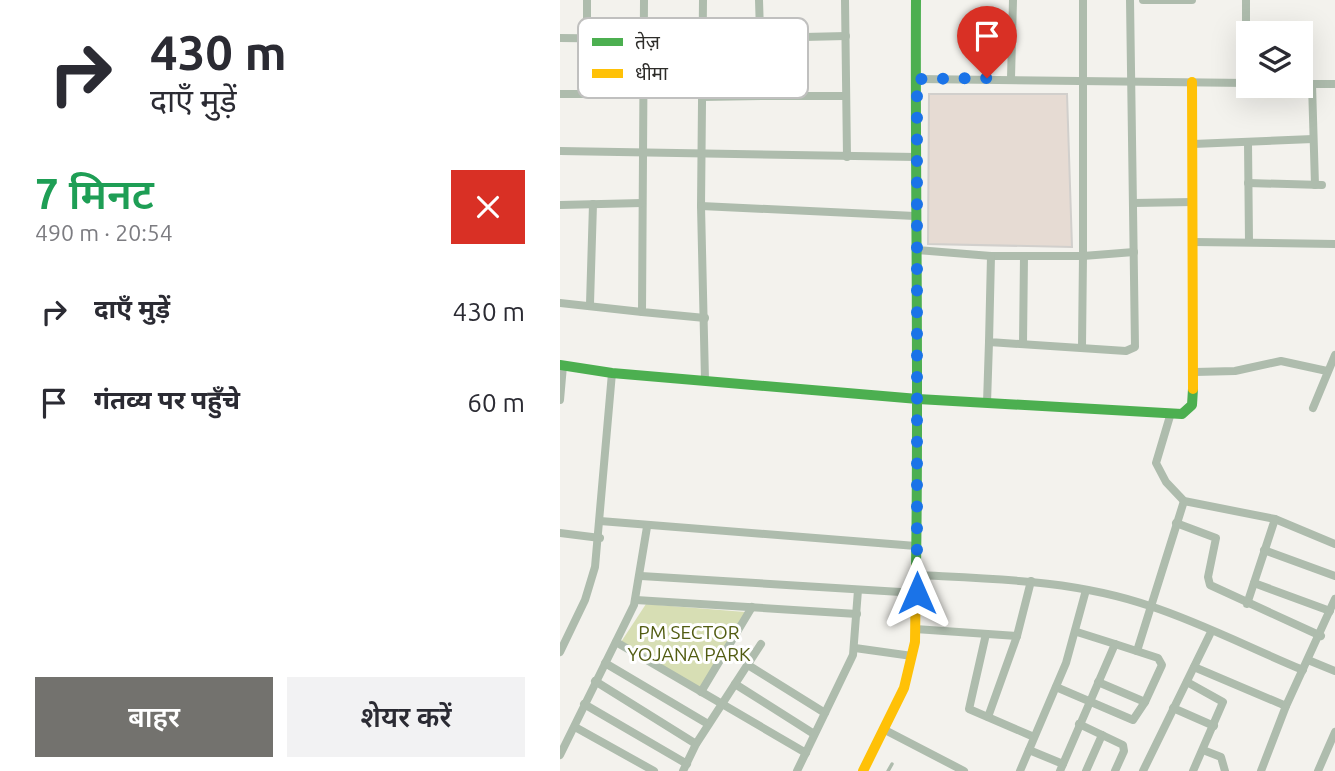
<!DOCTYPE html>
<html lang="hi">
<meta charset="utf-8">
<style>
body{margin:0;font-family:Ubuntu,"Noto Sans Devanagari",sans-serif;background:#f2f2f3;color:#2b2b33;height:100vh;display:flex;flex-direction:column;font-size:26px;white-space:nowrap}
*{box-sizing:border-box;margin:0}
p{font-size:23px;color:#7c7c81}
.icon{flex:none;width:38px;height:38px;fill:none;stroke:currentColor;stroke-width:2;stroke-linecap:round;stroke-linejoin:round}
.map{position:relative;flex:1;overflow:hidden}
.sheet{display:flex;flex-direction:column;background:#fff;width:560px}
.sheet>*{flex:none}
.banner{background:#fff;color:#2b2b33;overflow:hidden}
.buttons{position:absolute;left:676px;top:21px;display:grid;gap:14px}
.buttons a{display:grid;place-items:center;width:77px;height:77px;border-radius:0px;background:#fff;box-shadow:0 7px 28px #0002;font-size:35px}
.pin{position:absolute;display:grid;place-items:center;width:60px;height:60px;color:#fff;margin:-72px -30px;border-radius:50% 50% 50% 0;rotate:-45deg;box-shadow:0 0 7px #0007}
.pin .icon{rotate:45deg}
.me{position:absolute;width:77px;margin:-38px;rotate:0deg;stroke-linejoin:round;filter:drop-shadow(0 0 5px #0008)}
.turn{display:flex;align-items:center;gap:24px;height:147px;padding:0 35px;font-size:32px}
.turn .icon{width:91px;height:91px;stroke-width:2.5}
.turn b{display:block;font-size:49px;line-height:60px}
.round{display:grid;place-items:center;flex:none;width:74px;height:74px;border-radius:0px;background:#f2f2f3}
.summary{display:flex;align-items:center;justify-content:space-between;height:119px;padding:0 35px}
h1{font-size:42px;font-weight:600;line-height:52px;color:#1e9e55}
.primary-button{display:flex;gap:14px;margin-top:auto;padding:14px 35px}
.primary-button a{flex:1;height:80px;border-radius:0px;background:#73726e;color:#fff;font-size:28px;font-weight:600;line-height:80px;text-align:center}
.primary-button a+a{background:#f2f2f3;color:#2b2b33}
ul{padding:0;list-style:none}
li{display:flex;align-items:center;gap:21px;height:91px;padding:0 35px}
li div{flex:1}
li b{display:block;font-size:26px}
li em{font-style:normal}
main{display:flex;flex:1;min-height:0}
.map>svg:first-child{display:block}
</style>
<main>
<section class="sheet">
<div class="banner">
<div class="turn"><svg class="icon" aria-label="right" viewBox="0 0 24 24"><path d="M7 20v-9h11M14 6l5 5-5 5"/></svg><div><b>430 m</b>दाएँ मुड़ें</div></div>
</div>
<div class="summary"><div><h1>7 मिनट</h1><p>490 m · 20:54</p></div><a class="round" style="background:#d93025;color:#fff"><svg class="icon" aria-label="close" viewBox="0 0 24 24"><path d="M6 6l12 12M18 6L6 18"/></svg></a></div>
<ul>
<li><svg class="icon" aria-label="right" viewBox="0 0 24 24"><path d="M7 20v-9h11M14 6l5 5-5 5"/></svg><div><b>दाएँ मुड़ें</b></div><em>430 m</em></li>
<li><svg class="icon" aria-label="arrive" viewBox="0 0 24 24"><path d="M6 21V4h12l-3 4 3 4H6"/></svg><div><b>गंतव्य पर पहुँचे</b></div><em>60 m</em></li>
</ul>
<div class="primary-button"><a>बाहर</a><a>शेयर करें</a></div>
</section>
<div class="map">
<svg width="775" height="771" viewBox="0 0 775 771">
<rect width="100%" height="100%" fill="#f3f2ed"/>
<path fill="#d7deb4" d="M86,604L185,612L141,692L61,642Z"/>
<path fill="#e6dbd3" stroke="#d1cfcc" stroke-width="2" d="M369,94H507L512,247L368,244Z"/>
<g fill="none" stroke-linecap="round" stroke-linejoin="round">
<path stroke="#aebcad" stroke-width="3.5" d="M328,771L332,764"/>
<g stroke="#aebcad" stroke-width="8">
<path d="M27,0V38"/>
<path d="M84,0L82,312L145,318"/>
<path d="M143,0L141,206L145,380"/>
<path d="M199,0L202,96H286"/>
<path d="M285,0L287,157"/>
<path d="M583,0H632"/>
<path d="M686,0V83"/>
<path d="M0,38L84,39"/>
<path d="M200,38L286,36"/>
<path d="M451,78L453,0"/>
<path d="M357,79L688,83"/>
<path d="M740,84H775"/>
<path d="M752,84L755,185"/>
<path d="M0,94H82"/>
<path d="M142,97L202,96"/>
<path d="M688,143L689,242"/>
<path d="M633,144L753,139"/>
<path d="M0,151L356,157"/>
<path d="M688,183L762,185"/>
<path d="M573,203L633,202"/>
<path d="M0,205L82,203"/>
<path d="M141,206L355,216"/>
<path d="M634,242L775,244"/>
<path d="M357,250L431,256H523V0"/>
<path d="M431,256L429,342L566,351L575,347L570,0"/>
<path d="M0,303L82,312"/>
<path d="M30,304L33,204"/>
<path d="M463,343L464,256"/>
<path d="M522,346L523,256L574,252"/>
<path d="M635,372L675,371L721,361L767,371"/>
<path d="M0,400L3,366"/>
<path d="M427,403L429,342"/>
<path d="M753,408L775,355"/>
<path d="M610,416L596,463L606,482L624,501L715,519L775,544"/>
<path d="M40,521L356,546"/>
<path d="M616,523L656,538L648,577L650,585L761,636"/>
<path d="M0,533L40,538"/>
<path d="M704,550L775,576"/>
<path d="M357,575C435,579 515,580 590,606C642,623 692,649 743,670"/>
<path d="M81,576L357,593"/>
<path d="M694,583L770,611"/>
<path d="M76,600L297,614"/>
<path d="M687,604L715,519"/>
<path d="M355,629L457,636"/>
<path d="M426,634L409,709L474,737"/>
<path d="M56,642L246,753"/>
<path d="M295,648L352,656"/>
<path d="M577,651L624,501"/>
<path d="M0,652L25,600L35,567L52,373"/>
<path d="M748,660L775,671"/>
<path d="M45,663L148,724"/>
<path d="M188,665L265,713"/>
<path d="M634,667L726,706"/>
<path d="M35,681L136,744"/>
<path d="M538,682L585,702L602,665L598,658L555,644"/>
<path d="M627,682L663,702L633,771"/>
<path d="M175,684L254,734"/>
<path d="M496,687L573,720L585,702"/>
<path d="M141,692L192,607"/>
<path d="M24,704L127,764"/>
<path d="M613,708L654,726"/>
<path d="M428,717L457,636L471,581"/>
<path d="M519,724L563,745L564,751L555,771"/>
<path d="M15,727L94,771"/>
<path d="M325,730L404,771"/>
<path d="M469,750L503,764"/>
<path d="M643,750L661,757L665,771"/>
<path d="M0,755L74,605L87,527"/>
<path d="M123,771L136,744L201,644"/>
<path d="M237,771L293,655L298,590"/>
<path d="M460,771L506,663L526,590"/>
<path d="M500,771L555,644L517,632"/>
<path d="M526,771L542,735"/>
<path d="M583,771L651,632"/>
<path d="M701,771L726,706L775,599"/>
<path d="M758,771L775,732"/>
</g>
<g stroke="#4caf50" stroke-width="10">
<path d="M356,0C355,189 359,378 356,567"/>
<path d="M0,365L52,373L358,399L622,414L632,405L633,389"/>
</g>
<g stroke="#ffc107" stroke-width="10">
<path d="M632,82L633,389"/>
<path d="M303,771L344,688L355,642L356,567"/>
</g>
</g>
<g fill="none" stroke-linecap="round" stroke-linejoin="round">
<path stroke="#1a73e8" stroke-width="12" stroke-dasharray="0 21.6" d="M357,593V79L427,78"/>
</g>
<g text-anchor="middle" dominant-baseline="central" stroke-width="6" stroke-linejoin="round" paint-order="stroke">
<g font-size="19" fill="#525c12" stroke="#fff">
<text x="129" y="632">PM SECTOR<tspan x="129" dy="22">YOJANA PARK</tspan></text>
</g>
</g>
<rect x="18" y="18" width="230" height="80" rx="10" fill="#fff" stroke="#c0c0bf" stroke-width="2"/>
<rect x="32" y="38" width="31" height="8" fill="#4caf50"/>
<rect x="32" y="69" width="31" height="9" fill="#ffc107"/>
<g font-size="19" fill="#2e2d2a">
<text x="75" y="49">तेज़</text>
<text x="75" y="80">धीमा</text>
</g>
</svg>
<div class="buttons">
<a><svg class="icon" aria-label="layers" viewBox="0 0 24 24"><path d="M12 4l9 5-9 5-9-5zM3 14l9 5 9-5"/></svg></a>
</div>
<div class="pin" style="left:427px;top:78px;background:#d93025"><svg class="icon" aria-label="arrive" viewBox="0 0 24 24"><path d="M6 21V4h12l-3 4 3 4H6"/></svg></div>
<svg class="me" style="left:357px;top:593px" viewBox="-20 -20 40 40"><path d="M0-17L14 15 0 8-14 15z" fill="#1a73e8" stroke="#fff" stroke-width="4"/></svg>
</div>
</main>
